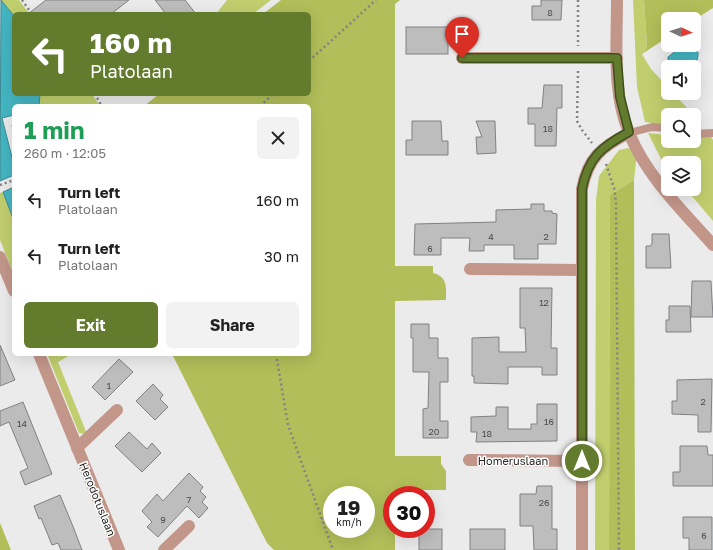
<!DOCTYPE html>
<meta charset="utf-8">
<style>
body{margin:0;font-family:"Golos Text",sans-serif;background:#f2f2f2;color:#222;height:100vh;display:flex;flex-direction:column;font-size:15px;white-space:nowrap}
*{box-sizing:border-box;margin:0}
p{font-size:13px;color:#767676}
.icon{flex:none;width:22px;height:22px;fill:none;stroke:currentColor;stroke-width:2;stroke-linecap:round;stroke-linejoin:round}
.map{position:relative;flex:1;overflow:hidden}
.side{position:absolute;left:12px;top:104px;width:299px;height:252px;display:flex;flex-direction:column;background:#fff;border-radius:6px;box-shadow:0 4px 16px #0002}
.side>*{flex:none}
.banner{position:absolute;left:12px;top:12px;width:299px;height:84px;border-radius:6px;box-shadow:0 4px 16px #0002;background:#627b2d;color:#fff;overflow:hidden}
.needle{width:26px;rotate:94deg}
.buttons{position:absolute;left:661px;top:12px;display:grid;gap:8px}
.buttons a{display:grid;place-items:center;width:40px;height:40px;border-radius:6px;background:#fff;box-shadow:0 4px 16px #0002;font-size:20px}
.speed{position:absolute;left:323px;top:486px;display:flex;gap:8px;font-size:20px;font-weight:700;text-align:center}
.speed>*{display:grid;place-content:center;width:52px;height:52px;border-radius:50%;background:#fff;box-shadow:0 4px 16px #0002;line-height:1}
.speed small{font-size:10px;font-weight:400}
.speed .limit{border:6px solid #d22;background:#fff;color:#111}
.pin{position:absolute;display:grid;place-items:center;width:34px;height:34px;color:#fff;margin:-41px -17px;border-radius:50% 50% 50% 0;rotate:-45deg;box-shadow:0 0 4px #0007}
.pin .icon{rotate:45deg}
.me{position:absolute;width:44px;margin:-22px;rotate:0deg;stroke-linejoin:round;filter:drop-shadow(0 0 3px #0008)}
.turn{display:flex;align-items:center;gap:14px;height:84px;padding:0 12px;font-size:18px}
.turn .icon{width:52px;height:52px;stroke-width:2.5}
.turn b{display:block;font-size:28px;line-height:34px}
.round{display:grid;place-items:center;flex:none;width:42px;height:42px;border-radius:6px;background:#f2f2f2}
.summary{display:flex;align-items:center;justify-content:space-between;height:68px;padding:0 12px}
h1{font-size:24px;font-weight:700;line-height:30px;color:#1e9e55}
.button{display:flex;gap:8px;margin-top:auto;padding:8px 12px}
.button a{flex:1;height:46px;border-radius:6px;background:#627b2d;color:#fff;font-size:16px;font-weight:700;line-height:46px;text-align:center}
.button a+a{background:#f2f2f2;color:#222}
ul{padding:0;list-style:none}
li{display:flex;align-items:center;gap:12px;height:56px;padding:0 12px}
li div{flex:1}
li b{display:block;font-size:15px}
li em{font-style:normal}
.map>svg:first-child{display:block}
</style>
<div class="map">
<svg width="713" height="550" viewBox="0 0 713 550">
<rect width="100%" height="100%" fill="#ebebec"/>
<g fill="#c1ce6e">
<path d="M1,0H19L28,12L14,14V16Z"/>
<path d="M227,0H271L253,14H216Z"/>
<path d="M633,0H644L647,47L642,54L651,69L668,87V93H673L694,115H668V125L645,122L637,87Z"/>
<path d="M40,94H92L100,106H39Z"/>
<path d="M648,133L668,135V141H694V137H711L713,140V221L686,189H694V163H668V168L662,161Z"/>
<path d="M628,148L637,152L634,180L610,195L609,550H595L596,200L599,176L619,150Z"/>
<path d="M3,192L14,221V275L0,240V193Z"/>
<path d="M47,354H72L58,362L87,434L79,433Z"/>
</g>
<g fill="#b1be59" fill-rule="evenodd">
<path d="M281,0H400L395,4V266H433V273C448,277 446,287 446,300L395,301V456H441V464L446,471V490H396L395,495H392V529H395V550H274L267,543L172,354H309V106H144L159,94H309V14H263ZM332,495H366V529H332Z"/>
<path d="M644,0H713V8L694,20L668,19V37L642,54L647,47Z"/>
<path d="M634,180L635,550H609L610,195Z"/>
<path d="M0,523L11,550H0Z"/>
</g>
<g fill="#44b5c2" stroke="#3b8a93">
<path d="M1,0L14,16V94H40L39,106H14V115L2,118L14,165V175L0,181Z"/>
<path d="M685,47L693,48L698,52C699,70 684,67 671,67L668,65V57L677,50Z"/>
<path d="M14,187V221L3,192Z"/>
</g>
<g fill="#bdbdbe" stroke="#808182">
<path d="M46,0H129L111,14H28Z"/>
<path d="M155,0H185L196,14H166Z"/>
<path d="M541,0H562L561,20H532V6H541Z"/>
<rect x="406" y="27" width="42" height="27"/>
<path d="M544,85H562V108H557L556,146H535V124H528V108H542Z"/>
<path d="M412,121H441L442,141H448V155H406V140H412Z"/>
<path d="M476,121H495L496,153L477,154L476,137H482Z"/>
<path d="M531,204H544V211H552V213L557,214L556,244H538V259H514V245H484V251H469L470,238H441V255H414L415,224L496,222V210L531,209Z"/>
<path d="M652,234H669L671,268H646V246H650L652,244Z"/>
<path d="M692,281H711L713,317H691Z"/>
<path d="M520,288H552L551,348H557V375H542V367H508V384L474,383V376H472V338L499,337V352H526L525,328H520Z"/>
<path d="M669,306H690L691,332H666V320H669Z"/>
<path d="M411,324H429V338H438V358H448V382H440V421H448V438H423V409L428,408L429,372H413V338H411Z"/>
<path d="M0,345L15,380L0,386Z"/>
<path d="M119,359L133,372L105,400L92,387Z"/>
<path d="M712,379L711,432H698V415L672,414V401H677V380Z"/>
<path d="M153,384L163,395L160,399L168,407L155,420L136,401Z"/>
<path d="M23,402L52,474L25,485L20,472L28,468L9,422L0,426V411Z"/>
<path d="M537,404H557V441L476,442L477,432H471V417L496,416V407H508V429H531V424H537Z"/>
<path d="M129,432L147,449L152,443L161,453L142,472L115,446Z"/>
<path d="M680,446H707L708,455H713V486H673V472H680Z"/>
<path d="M189,473L203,487L200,491L206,497L202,502L208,508L199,518L187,506L158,537L147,527L152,522L142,511L157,494L163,501Z"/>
<path d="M537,486H552V529H557V550H534L533,526H520V494H536Z"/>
<path d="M60,495L72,524L82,550H61L58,543L52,545L41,518L39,519L34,506Z"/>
<path d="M683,517H712V550H689V538H683Z"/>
<rect x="419" y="529" width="23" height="21"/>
<rect x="470" y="529" width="35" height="21"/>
</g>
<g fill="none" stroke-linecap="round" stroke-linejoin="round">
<g stroke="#838383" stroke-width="2.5" stroke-dasharray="2 3" stroke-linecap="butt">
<path d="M22,0L32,14"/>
<path d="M578,0V46"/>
<path d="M309,61L376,0"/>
<path d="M578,71L577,121L582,130L592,143"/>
<path d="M94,94L100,102V106"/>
<path d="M260,106L273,94"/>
<path d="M14,122H12L14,131"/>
<path d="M606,164L614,188L616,203L619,550"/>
<path d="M0,185L14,180"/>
<path d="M276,354L288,425L333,550"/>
</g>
<g stroke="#c3968a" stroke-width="8">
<path d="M629,133L652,127L668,128"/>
<path d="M694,134L713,133"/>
</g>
<g stroke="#c3968a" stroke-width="12">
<path d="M617,0C617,44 612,92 629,133C647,177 682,210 713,245"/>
<path d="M462,58H617"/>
<path d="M0,257L14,291"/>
<path d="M470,269L581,270"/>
<path d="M39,354L119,550"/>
<path d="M77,448L117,410"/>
<path d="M469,460L581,461"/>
<path d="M164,550L189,526"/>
<path d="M582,550V189C588,158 601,147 629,133"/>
</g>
</g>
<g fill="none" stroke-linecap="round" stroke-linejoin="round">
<g stroke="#40501d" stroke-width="10">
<path id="route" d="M462,58H617L620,97L629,132C601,147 588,158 582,189V461"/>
</g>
<use href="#route" stroke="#627b2d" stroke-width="7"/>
</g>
<g text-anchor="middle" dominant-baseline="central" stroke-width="3" stroke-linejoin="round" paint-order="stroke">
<g font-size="9" fill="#4c4c4c">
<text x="550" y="12">8</text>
<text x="548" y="128">18</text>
<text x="491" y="236">4</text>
<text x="546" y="236">2</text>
<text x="430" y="248">6</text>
<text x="544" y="302">12</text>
<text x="109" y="385">1</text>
<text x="703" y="401">2</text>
<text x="549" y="421">16</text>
<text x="22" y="423">14</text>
<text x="434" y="431">20</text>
<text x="487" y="433">18</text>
<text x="189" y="499">7</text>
<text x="544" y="502">26</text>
<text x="163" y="519">9</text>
<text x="704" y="535">6</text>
</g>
<g font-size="11" fill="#262626" stroke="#fff">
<text x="513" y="460">Homeruslaan</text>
<text transform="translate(98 499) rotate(68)">Herodotuslaan</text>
</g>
</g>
</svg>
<div class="buttons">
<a><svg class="needle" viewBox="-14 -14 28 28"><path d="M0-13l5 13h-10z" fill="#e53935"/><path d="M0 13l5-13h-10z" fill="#767676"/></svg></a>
<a><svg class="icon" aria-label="sound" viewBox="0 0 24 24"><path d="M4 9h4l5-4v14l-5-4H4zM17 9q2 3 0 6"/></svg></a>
<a><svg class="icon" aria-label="search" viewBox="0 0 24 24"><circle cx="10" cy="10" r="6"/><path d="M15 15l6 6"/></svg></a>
<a><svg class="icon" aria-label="layers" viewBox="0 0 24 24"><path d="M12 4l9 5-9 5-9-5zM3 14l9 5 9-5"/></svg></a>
</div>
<div class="speed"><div>19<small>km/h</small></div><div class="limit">30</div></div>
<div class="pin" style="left:462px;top:58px;background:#d93025"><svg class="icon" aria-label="arrive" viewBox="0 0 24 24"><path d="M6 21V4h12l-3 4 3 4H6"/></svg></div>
<svg class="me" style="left:582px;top:461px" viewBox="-20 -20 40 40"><circle r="17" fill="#627b2d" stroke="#fff" stroke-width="3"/><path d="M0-11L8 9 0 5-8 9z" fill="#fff"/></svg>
<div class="banner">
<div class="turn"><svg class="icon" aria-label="left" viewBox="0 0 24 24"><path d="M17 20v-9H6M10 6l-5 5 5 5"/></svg><div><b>160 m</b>Platolaan</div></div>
</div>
<section class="side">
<div class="summary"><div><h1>1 min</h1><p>260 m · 12:05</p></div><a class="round"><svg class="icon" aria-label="close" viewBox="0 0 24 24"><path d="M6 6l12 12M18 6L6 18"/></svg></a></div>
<ul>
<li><svg class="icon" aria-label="left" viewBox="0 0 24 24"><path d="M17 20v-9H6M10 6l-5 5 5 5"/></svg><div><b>Turn left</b><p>Platolaan</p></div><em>160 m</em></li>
<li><svg class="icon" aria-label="left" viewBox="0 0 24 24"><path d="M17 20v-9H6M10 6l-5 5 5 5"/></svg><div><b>Turn left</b><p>Platolaan</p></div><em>30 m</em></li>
</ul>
<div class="button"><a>Exit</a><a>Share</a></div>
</section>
</div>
